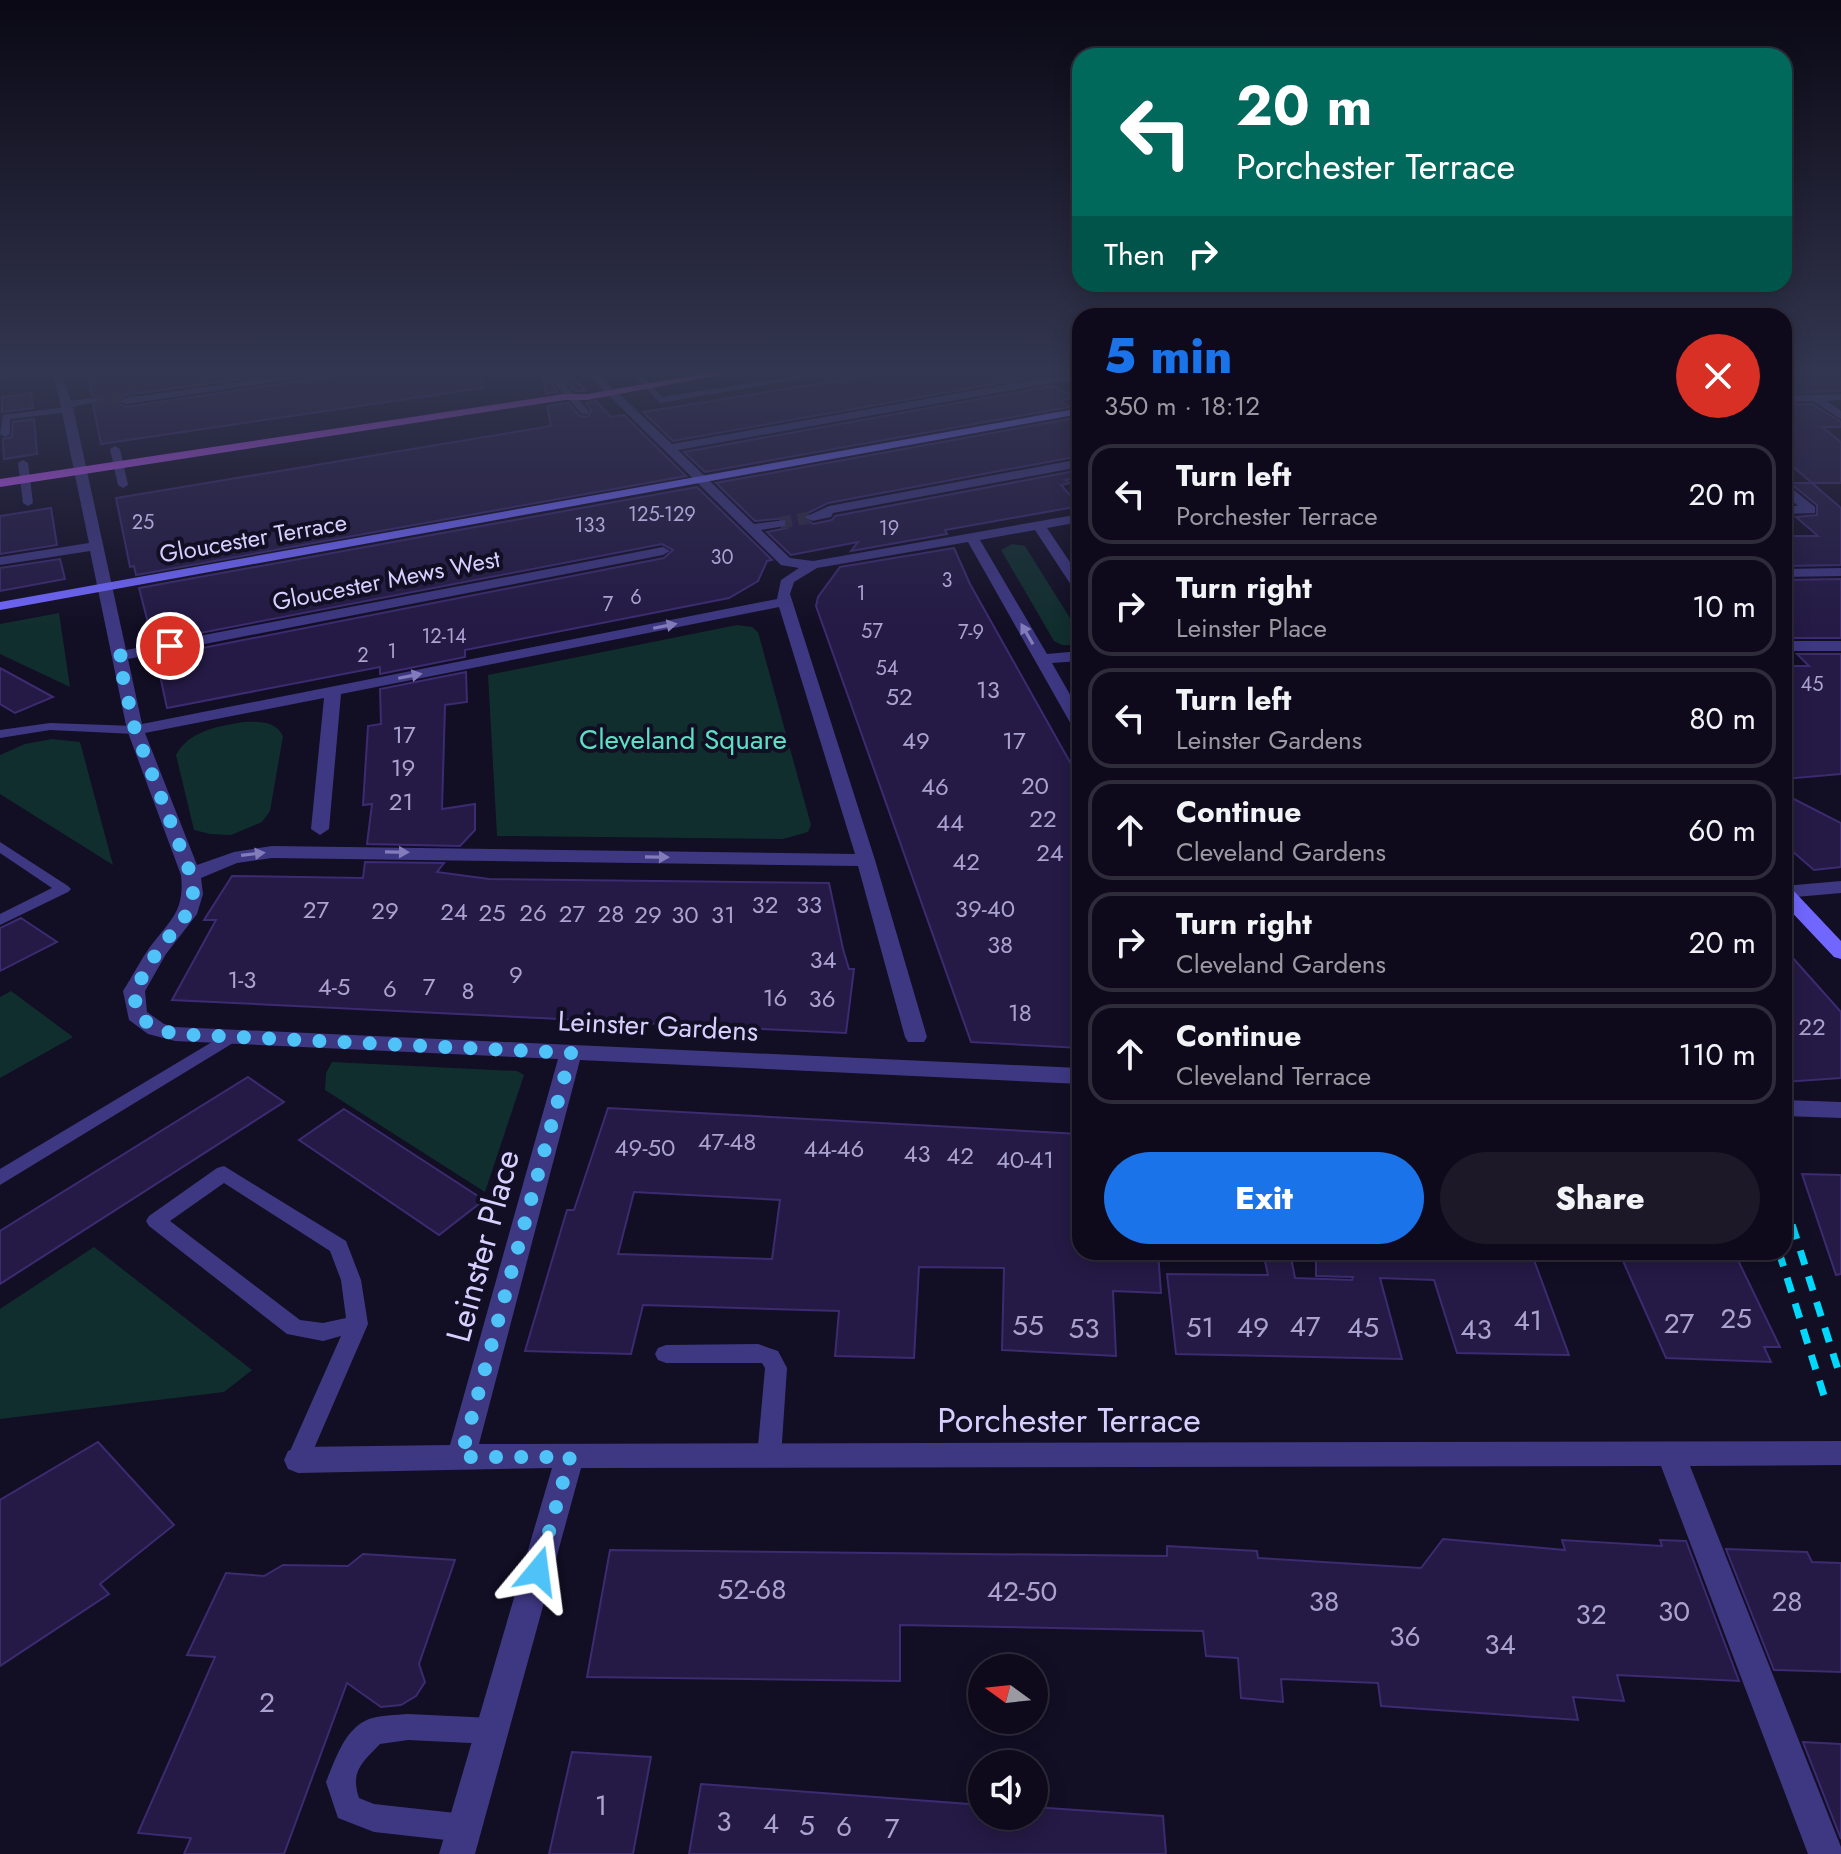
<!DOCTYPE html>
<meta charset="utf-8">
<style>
body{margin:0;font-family:Jost,sans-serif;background:#1c1828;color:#f1f3f6;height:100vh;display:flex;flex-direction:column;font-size:30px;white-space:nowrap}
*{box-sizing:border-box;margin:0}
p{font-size:26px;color:#9b9aa3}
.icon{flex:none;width:44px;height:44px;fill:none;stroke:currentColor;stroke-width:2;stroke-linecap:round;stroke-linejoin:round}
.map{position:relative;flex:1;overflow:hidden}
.side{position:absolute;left:1072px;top:308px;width:720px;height:952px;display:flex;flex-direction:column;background:#0e0a1b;border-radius:24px;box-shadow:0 4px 20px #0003,0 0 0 2px #2e2b3a}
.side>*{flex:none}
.guide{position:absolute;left:1072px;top:48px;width:720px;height:244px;border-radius:24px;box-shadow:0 4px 20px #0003,0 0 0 2px #2e2b3a;background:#00695c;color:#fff;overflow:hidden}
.needle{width:52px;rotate:285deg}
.controls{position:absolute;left:968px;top:1654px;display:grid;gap:16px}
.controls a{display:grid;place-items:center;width:80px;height:80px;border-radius:50%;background:#0e0a1b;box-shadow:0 4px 20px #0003,0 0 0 2px #2e2b3a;font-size:40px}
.pin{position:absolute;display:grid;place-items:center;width:68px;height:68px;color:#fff;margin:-34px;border:4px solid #fff;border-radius:50%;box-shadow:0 2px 8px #0007}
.me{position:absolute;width:88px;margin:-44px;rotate:16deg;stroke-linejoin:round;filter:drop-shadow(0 0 6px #0008)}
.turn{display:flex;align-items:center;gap:28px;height:168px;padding:0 32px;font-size:36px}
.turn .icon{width:104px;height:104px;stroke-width:2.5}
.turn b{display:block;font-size:56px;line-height:68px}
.then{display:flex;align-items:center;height:76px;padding:0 32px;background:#0003;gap:16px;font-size:30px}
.round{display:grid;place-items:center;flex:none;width:84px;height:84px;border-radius:42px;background:#1c1828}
.overview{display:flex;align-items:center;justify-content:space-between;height:136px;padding:0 32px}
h1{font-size:48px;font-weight:800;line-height:60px;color:#1a73e8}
.action{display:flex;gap:16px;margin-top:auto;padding:16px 32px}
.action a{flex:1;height:92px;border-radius:48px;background:#1a73e8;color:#fff;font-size:32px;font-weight:800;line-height:92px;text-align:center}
.action a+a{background:#1c1828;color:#f1f3f6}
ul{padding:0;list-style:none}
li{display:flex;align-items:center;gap:24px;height:100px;margin:0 16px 12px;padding:0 16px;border:4px solid #2e2b3a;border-radius:24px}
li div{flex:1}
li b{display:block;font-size:30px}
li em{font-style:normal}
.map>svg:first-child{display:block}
</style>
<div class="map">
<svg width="1841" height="1854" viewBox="0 0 1841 1854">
<rect width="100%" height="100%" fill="#120e24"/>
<g fill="#112e2e">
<path d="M1012,544L1025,546L1080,634V645H1062L1054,641L1001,550Z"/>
<path d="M59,613L70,687L0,654V624Z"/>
<path d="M737,625L752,627L758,632L811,825L808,832L783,839L497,836L488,675Z"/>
<path d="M244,722C259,721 276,721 283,736L270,811L262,822L231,835L210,834L194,830L176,755C188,731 219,726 244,722Z"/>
<path d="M52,739L80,742L113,865L0,794V755L25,744Z"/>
<path d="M11,991L73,1037L0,1078V997Z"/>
<path d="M332,1062L517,1071L524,1075L485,1192L325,1090L326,1073Z"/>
<path d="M94,1247L252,1370L224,1392L0,1419V1309Z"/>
</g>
<g fill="#241a45" stroke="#3c2b71" stroke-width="2" fill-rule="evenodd">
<path d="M115,371H299L126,395L117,402L126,407L346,374L349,371H482L483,388L101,444L93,405L102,400L92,395L87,374Z"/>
<path d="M542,371H567L586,391H575L563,378L555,377L552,384L558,392L546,394Z"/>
<path d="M897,371H1029L1039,376L673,441L643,412Z"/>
<path d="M1841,374V391L1784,393V376Z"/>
<path d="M1051,386L1077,397L1060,401L1070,407L705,472L684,452Z"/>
<path d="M31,393L33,408L2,412V397Z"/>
<path d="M596,401L611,417L624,415L686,476L136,575L134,566L130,567L116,498L551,426L547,406L568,403L580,416L588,417L591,410L586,403Z"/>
<path d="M1812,404L1841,422V427H1822L1841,442V483H1812L1841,508V565L1784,566V536H1818L1796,517L1817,515V505L1790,483H1812L1784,459V405Z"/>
<path d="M1080,417V456L828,503L802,516L813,524L832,520L835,516L1080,470V477L1065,480L1070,483L1061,485L1080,506L945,530L947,534L851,551L858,542L791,555L767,532L787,528V518L755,521L716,483Z"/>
<path d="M34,419L37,454L4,459L3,439L12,437L13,422Z"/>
<path d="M697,487L772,560L767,561L758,581L729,598L465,650V657L380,674V667L167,708L156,657L664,558L673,550L662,544L153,642L139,588Z"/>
<path d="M51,508L57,545L0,554V516Z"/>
<path d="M954,548L970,584L1080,780V1048L971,1042L816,606L818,597L840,567Z"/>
<path d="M60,559L65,579L0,591V568Z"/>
<path d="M1841,579V638H1784V580Z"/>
<path d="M1797,654H1841V774L1784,779V666H1809Z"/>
<path d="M0,668L53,697L15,713L0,704Z"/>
<path d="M466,672L467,702L445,705L442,809L475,804V830L460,846L367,844L372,804L363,805L368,726L381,724L380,689Z"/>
<path d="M1784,794L1841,823V867L1814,870L1784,844Z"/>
<path d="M365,862L444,863L437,872L489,879L829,883L843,949L849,969H854L846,1033L172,1000L216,920H204L232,876L363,878Z"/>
<path d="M21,918L57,942L0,971V928Z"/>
<path d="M1784,948L1841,1012V1078L1784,1082Z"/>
<path d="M248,1077L284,1102L0,1284V1231Z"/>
<path d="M608,1108L1080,1134V1252H1158L1161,1293L1113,1291L1116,1356L1002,1350L1004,1268L919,1267L914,1358L835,1356L839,1311L643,1305L631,1354L525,1351L567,1210H574ZM634,1192L780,1200L772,1259L618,1254Z"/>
<path d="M344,1109L484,1200L439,1235L299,1140Z"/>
<path d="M1802,1174L1841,1175V1274L1836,1275Z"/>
<path d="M1263,1252H1290L1295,1278L1352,1280L1353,1277L1316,1276V1252H1531L1569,1355L1457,1353L1434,1280L1380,1278L1402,1359L1176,1354L1167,1274L1268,1275Z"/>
<path d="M1619,1252H1734L1780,1347H1764L1771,1362L1666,1358Z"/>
<path d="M98,1442L174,1525L100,1584L109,1594L0,1666V1500Z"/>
<path d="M1443,1539L1565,1550L1562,1540L1662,1546L1660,1540L1686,1541L1739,1681L1617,1675L1624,1701L1573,1697L1578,1720L1381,1706L1378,1683L1281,1679L1283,1702L1241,1698L1238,1658L1206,1656L1203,1631L900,1625V1681L587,1677L610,1550L1167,1556V1546L1257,1551L1258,1558L1421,1568Z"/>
<path d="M1726,1549L1807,1552L1812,1562L1841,1563V1672L1774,1670Z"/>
<path d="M363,1554L455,1560L419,1664L425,1682L416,1696L401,1705L381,1707L347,1683L284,1854H184L191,1838L138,1833L215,1657L187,1655L226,1573L264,1576L283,1565L348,1566Z"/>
<path d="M1803,1742L1841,1744V1839Z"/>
<path d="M572,1752L651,1757L633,1854H549Z"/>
<path d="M701,1784L982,1805V1816H1034V1807L1163,1816L1166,1854H689Z"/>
</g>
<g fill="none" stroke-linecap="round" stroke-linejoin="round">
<g stroke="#302b45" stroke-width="12" stroke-dasharray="12 6" stroke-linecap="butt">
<path d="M93,401L136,395"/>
<path d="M780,523L812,517"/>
</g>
<g fill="#3e3883" fill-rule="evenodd">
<path d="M630,371H638L662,397L829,371H848L660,403Z"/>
<path d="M555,380H561L588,410V414H582L555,384Z"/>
<path d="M67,407L70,408V412L10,419V434L5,437L0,434L3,415Z"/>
<path d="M115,446L120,449L128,485L123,488L118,485L110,449Z"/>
<path d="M23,460L28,463L33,503L28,506L23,503L18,463Z"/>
<path d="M50,723L135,726L142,730L135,734L50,730L0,738V730Z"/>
<path d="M0,842L68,886L71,889L68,892L0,925V914L52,888L0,853Z"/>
<path d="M232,1030L238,1032L241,1036L238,1040L0,1185V1169Z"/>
<path d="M224,1166L346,1241L361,1280L368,1324L306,1467L298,1470L290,1467L286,1460L341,1336L323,1341L287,1334L149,1226L146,1221L149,1216L217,1168ZM224,1183L330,1251L341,1280L346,1318L323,1323L300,1320L170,1221Z"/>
<path d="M758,1344L778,1351L787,1368L781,1457L777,1464L769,1467L761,1464L757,1457L765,1368L762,1363H666L658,1360L655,1354L658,1348L666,1345Z"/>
<path d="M408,1714L492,1718L501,1722L505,1731L501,1740L492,1744L408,1740L380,1744C362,1763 350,1771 359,1798L374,1804L464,1814L474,1818L478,1828L474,1838L464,1842L374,1832L338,1818L326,1782C335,1760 345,1728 369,1719C381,1715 395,1715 408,1714Z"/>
</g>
<g fill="#3e3883" fill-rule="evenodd">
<path d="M23,371H61L71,401L93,398L99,401L73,407L126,650L663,547L670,551L663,555L128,659L142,724L777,599L781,580L799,568L781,565L584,371H595L611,386V390L616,391L672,444L1051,377L1080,375V381L1051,383L678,450L754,524L785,520V526L761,530L790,558L813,561L1080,514V522L1047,528L1080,577V592L1075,591L1035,530L980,540L1047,654L1080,651V661L1052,663L1080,712V731L1072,726L968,542L817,568L794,582L790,594L875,860L927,1037L924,1042H908L905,1037L858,866L272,858L237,863L201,878L203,894L197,914L166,954L145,991L147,1012L164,1024L175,1027L1080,1068V1084L580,1060L479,1444L1841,1441V1465L1690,1466L1841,1847V1854H1808L1661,1466L581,1468L475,1854H439L552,1468L298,1473L288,1469L284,1460L288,1451L298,1447L450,1445L558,1059L175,1041L148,1034L129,1020L123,991C132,977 140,961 150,947C170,920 185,912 181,875L127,730L90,551L0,565V557L89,543L59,398L51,372L0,380V374ZM779,607L855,854L272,846L234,852L197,865L145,733L324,698L311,829L320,835L329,829L341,694Z"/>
<path d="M319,371H346L126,404L120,401L126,398Z"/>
<path d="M1841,394V400L1827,401L1841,411V419L1813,401L1784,402V396Z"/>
<path d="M1080,459V467L833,513L831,517L812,521L805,517L829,506Z"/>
<path d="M1784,482L1815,507V513L1784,514V506H1798L1784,493Z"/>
<path d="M1841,568V576L1784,577V569Z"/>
<rect x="1784" y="641" width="57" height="10"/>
<path d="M1841,881V893L1784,898V886Z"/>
<path d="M1784,1100L1841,1102V1118L1784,1116Z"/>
</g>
<g fill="#7167ff" fill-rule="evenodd">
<path d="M1080,408V414L0,610V602Z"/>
<path d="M1784,886L1791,888L1841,941V959L1834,957L1784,904Z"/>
</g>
<path fill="#c657ff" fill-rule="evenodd" d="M719,371H741L587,400H564L0,487V479L564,394H587Z"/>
<g stroke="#00d9fb" stroke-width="7" stroke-dasharray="15 12" stroke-linecap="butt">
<path d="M1784,1199L1841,1379"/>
<path d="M1779,1252L1826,1402"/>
</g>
</g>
<defs><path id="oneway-solid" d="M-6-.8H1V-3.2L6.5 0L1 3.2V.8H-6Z" transform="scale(2)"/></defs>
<g fill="#837cbb">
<use href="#oneway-solid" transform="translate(665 626) rotate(-11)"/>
<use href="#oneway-solid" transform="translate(1027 634) rotate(-120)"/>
<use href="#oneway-solid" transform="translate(410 676) rotate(-11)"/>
<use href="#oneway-solid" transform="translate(397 852) rotate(1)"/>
<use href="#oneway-solid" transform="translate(253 854) rotate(-7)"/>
<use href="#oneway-solid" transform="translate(657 857) rotate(1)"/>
</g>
<linearGradient id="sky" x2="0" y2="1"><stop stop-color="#0a0814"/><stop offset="0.59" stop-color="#333650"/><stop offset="1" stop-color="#333650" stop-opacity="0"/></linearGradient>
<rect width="1841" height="630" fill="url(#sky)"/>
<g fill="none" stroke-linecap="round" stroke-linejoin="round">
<path stroke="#4fc3f7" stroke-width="14" stroke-dasharray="0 25.2" d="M170,646L118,656L135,730L191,875L193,894L187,914L157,952L134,991L137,1015L156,1029L175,1034L571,1053L461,1457H570L538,1571"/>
</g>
<g text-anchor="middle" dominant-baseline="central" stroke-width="8" stroke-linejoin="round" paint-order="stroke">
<g font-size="20" fill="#aaa2d0">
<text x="662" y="514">125-129</text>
<text x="143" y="522">25</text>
<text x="590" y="525">133</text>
<text x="889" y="528">19</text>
<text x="722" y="557">30</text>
<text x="947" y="580">3</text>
<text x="861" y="593">1</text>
<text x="636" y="597">6</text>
<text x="608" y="604">7</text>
<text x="872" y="631">57</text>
<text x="971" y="632">7-9</text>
<text x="444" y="636">12-14</text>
<text x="392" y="651">1</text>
<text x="363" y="655">2</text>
<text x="887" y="668">54</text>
<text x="1812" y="684">45</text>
</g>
<g font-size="24" fill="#d7d0ff" stroke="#120e24">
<text transform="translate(253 538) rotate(-10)">Gloucester Terrace</text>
<text transform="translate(386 580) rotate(-11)">Gloucester Mews West</text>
</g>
<g font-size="24" fill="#aaa2d0">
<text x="988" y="689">13</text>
<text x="899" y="696">52</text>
<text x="404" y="734">17</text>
<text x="916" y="740">49</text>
<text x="1014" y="740">17</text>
<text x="403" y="767">19</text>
<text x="1035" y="785">20</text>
<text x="935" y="786">46</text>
<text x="401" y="801">21</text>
<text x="1043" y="818">22</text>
<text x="950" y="822">44</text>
<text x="1050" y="852">24</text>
<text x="966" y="861">42</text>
<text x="765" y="904">32</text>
<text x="809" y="904">33</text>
<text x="985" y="908">39-40</text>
<text x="316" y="909">27</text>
<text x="385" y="910">29</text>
<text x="454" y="911">24</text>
<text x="492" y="912">25</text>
<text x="533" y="912">26</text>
<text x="572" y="913">27</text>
<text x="611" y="913">28</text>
<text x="648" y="914">29</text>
<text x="685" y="914">30</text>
<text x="723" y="914">31</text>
<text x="1000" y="944">38</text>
<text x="823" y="959">34</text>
<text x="516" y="974">9</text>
<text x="242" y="979">1-3</text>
<text x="334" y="986">4-5</text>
<text x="429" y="986">7</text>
<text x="390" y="988">6</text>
<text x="468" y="990">8</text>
<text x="775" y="997">16</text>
<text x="822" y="998">36</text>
<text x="1020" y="1012">18</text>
<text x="1812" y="1026">22</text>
<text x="727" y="1141">47-48</text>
<text x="645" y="1147">49-50</text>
<text x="834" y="1148">44-46</text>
<text x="917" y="1153">43</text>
<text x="960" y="1155">42</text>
<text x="1025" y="1159">40-41</text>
</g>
<g font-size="28" fill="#5be0c4" stroke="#120e24">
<text x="683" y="739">Cleveland Square</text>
</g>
<g font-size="28" fill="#d7d0ff" stroke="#120e24">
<text transform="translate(658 1026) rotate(3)">Leinster Gardens</text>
</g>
<g font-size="28" fill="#aaa2d0">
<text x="1736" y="1318">25</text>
<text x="1528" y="1320">41</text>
<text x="1679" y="1323">27</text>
<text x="1028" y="1325">55</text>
<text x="1305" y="1326">47</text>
<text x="1200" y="1327">51</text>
<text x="1253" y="1327">49</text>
<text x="1363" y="1327">45</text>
<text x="1084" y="1328">53</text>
<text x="1476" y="1329">43</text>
<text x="752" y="1589">52-68</text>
<text x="1022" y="1591">42-50</text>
<text x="1324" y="1601">38</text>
<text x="1787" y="1601">28</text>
<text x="1674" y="1611">30</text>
<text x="1591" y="1614">32</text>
<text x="1405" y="1636">36</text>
<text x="1500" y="1644">34</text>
<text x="267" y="1702">2</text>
<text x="601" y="1805">1</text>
<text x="724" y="1821">3</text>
<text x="771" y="1823">4</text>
<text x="807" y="1825">5</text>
<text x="844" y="1826">6</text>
<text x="892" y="1828">7</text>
</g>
<g font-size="34" fill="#d7d0ff" stroke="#120e24">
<text transform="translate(483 1246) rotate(-75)">Leinster Place</text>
<text x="1069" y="1420">Porchester Terrace</text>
</g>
</g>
</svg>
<div class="controls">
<a><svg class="needle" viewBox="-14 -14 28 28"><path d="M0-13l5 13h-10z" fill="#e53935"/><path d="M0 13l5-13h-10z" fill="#9b9aa3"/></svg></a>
<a><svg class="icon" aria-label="sound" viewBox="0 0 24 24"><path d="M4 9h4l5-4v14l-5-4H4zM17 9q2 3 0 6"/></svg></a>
</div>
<div class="pin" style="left:170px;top:646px;background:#d93025"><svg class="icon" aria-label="arrive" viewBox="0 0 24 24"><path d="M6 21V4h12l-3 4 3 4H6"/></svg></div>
<svg class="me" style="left:538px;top:1571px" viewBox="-20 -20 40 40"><path d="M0-17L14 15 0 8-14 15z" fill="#4fc3f7" stroke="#fff" stroke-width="4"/></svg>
<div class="guide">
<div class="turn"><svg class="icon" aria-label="left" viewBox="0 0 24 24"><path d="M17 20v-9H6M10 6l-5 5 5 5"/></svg><div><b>20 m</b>Porchester Terrace</div></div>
<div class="then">Then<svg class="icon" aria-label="right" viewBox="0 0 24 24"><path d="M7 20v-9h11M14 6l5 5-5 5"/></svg></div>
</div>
<section class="side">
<div class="overview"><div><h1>5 min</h1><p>350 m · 18:12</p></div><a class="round" style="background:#d93025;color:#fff"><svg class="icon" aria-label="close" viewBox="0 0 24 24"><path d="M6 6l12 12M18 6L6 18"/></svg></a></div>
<ul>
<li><svg class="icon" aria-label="left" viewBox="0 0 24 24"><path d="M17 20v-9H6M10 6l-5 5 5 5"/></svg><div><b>Turn left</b><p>Porchester Terrace</p></div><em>20 m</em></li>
<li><svg class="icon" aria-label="right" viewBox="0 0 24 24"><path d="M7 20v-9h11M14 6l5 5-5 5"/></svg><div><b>Turn right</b><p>Leinster Place</p></div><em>10 m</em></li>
<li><svg class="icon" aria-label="left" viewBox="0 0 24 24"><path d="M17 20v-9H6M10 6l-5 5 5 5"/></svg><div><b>Turn left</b><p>Leinster Gardens</p></div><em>80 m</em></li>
<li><svg class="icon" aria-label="ahead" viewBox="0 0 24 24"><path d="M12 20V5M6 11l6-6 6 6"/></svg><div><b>Continue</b><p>Cleveland Gardens</p></div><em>60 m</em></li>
<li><svg class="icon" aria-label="right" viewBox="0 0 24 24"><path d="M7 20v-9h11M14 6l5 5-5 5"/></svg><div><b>Turn right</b><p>Cleveland Gardens</p></div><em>20 m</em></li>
<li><svg class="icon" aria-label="ahead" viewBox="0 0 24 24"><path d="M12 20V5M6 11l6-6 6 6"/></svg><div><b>Continue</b><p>Cleveland Terrace</p></div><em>110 m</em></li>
</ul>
<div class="action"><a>Exit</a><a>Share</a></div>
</section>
</div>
